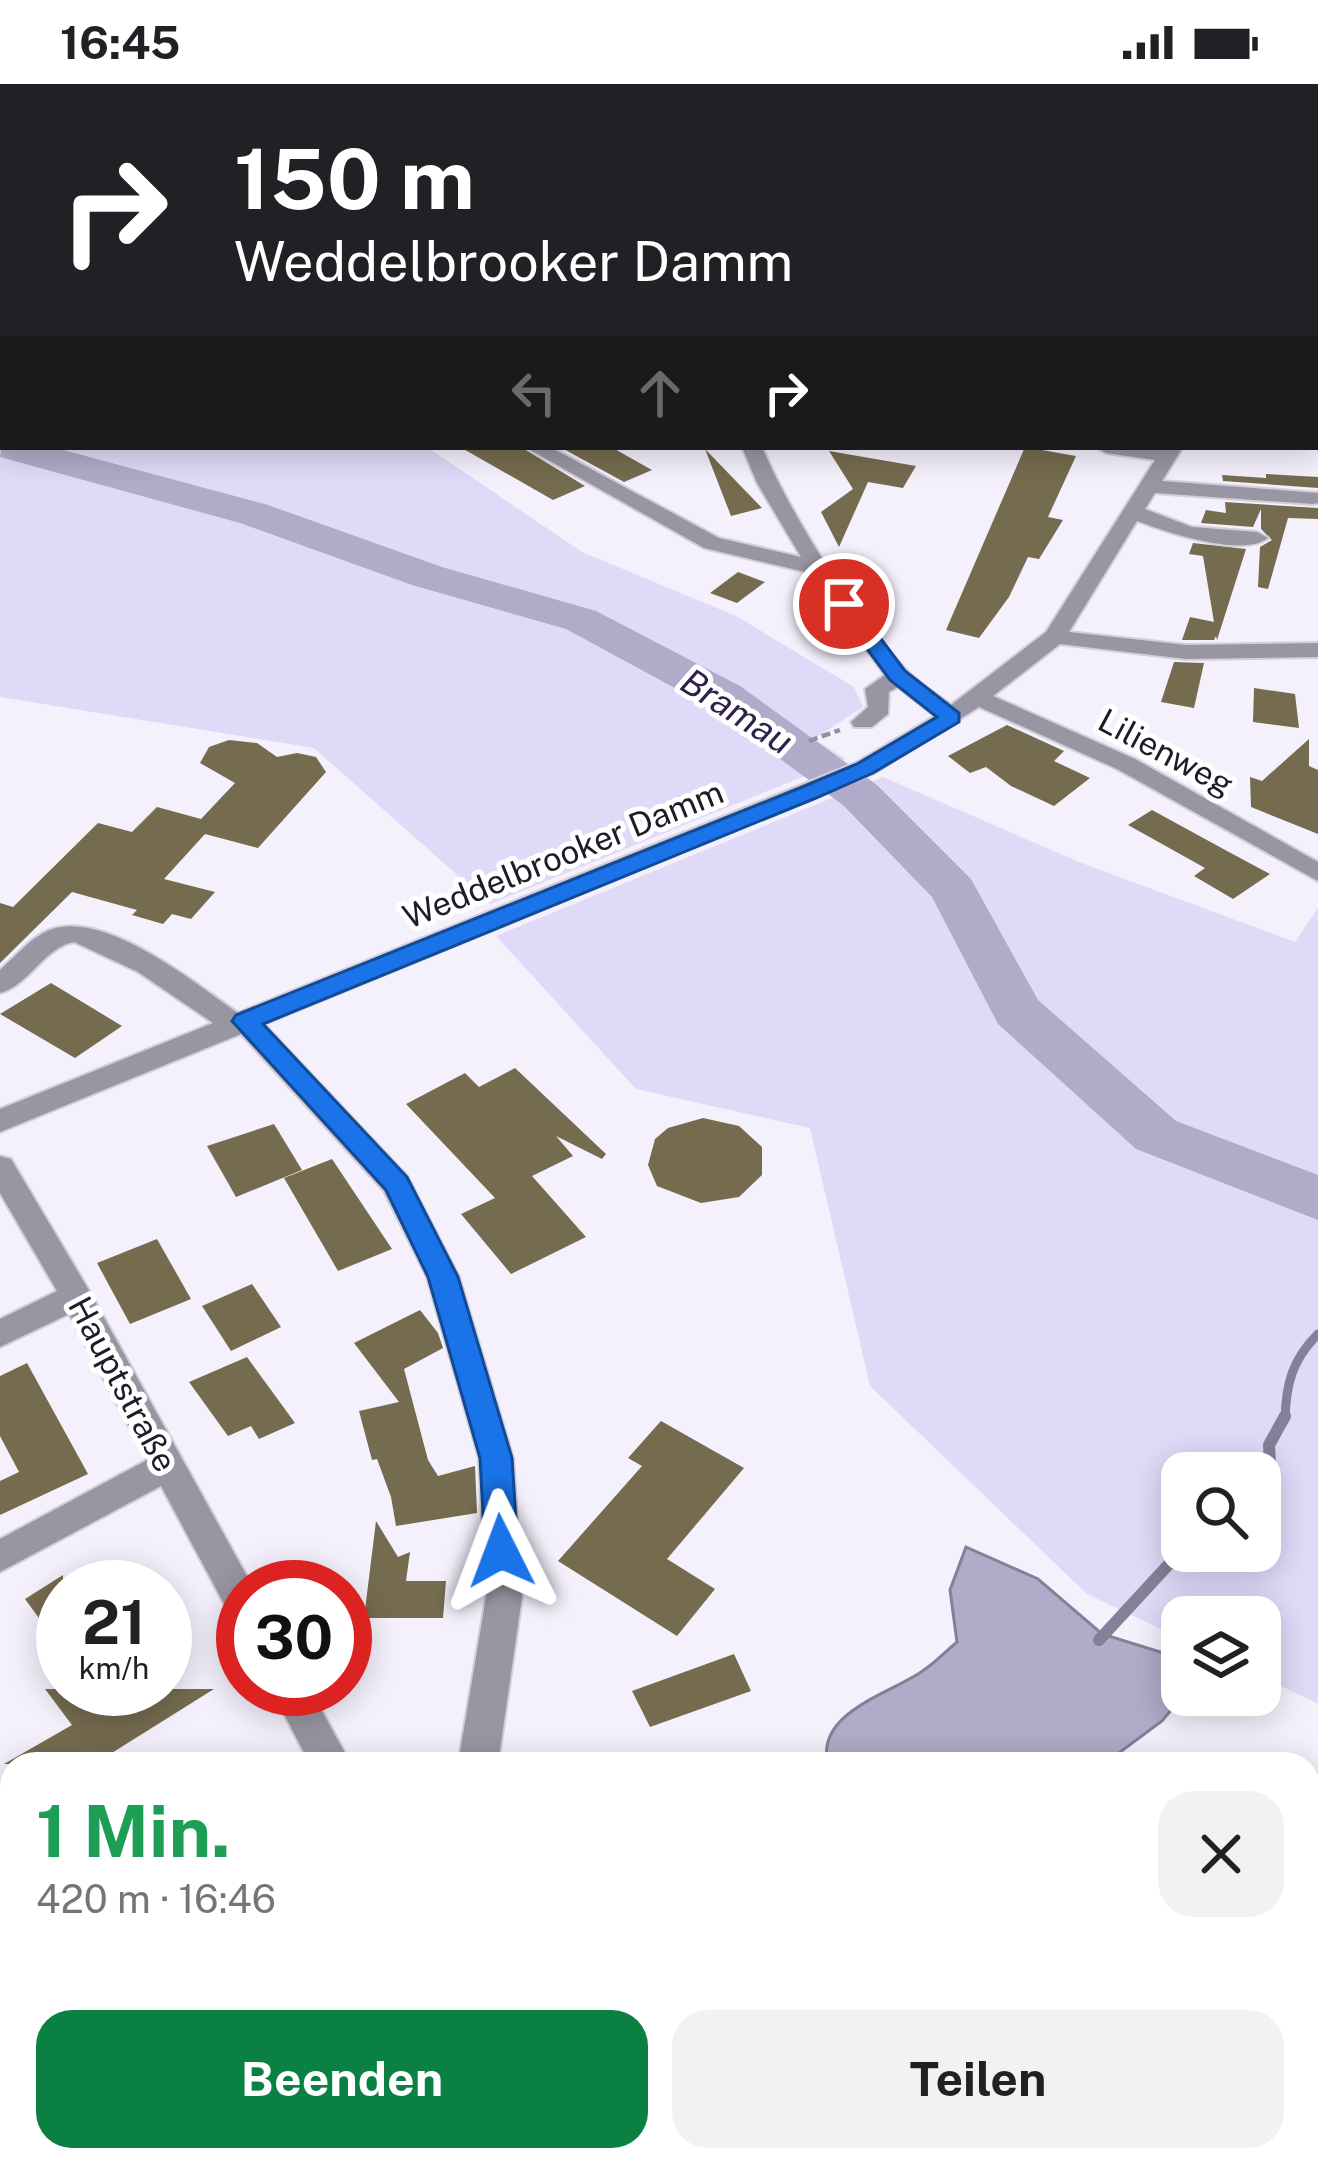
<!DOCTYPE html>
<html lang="de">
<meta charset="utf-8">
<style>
body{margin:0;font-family:"Public Sans",sans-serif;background:#f2f2f2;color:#202124;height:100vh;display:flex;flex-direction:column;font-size:45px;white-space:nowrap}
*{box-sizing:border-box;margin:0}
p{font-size:39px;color:#757577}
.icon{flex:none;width:66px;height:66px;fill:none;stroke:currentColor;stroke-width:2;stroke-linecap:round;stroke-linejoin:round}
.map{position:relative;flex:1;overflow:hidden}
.sheet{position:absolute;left:0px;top:1668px;width:1320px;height:420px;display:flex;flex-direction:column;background:#fff;border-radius:36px 36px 0 0;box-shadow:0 6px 30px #0003}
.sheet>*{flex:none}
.top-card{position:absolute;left:0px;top:0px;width:1320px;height:366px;box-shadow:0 6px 30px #0003;background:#202124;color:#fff;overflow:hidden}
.fabs{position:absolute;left:1161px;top:1368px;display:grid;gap:24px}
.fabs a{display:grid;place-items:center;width:120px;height:120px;border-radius:24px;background:#fff;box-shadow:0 6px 30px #0003;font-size:60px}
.speed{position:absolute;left:36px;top:1476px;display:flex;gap:24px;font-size:60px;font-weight:700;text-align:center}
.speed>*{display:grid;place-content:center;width:156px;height:156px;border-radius:50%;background:#fff;box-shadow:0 6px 30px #0003;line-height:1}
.speed small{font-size:30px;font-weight:400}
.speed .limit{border:18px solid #d22;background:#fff;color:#111}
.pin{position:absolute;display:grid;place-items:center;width:102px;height:102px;color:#fff;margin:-51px;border:6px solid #fff;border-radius:50%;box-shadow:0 3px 12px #0007}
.me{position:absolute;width:132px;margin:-66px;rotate:357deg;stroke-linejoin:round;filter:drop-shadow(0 0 9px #0008)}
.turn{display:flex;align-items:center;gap:42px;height:252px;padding:0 36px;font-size:54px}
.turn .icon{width:156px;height:156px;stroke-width:2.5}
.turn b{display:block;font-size:84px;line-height:102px}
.lanes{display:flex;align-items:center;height:114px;padding:0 36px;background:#0003;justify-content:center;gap:60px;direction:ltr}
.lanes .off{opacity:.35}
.round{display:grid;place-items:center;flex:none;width:126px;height:126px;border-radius:36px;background:#f2f2f2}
.overview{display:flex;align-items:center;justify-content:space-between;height:204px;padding:0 36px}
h1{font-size:72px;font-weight:700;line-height:90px;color:#1e9e55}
.primary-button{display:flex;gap:24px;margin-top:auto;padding:24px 36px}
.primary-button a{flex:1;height:138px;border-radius:36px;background:#0b8043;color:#fff;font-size:48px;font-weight:700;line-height:138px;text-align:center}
.primary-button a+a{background:#f2f2f2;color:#202124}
.status{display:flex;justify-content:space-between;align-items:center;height:84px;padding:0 60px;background:#fff;direction:ltr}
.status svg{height:33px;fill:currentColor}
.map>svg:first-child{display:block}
</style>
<div class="status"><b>16:45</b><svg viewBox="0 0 49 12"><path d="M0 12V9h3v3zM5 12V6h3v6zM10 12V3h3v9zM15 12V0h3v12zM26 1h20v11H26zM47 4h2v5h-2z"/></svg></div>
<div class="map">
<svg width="1318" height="2088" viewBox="0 0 1318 2088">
<rect width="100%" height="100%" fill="#f4f1fd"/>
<g fill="#e0d9f8" fill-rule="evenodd">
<path d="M1117,0L1114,3L685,1V0Z"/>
<path d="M0,59L3,363H427L582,468L736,532L854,603L863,623L814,655L846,675L490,820L314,664L0,613Z"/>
<path d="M883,693L1079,778L1295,858L1318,824V1620L1260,1592V1533H1182V1555L1087,1510L870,1302L810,1044L636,1005L496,852ZM1182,1389H1260V1467H1182Z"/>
</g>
<path fill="#b1aac8" stroke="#857f98" stroke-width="3" d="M966,1463L1038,1495L1102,1550L1167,1570L1182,1585L1184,1611L1162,1637L1104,1680H828C815,1629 889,1610 921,1588C934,1580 945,1568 957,1558L950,1506Z"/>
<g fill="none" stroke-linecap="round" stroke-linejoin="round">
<path stroke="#857f98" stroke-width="9" d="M1285,1335C1286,1300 1292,1276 1318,1250"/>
<g stroke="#857f98" stroke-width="12">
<path d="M1260,1417L1271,1401L1269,1361L1285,1332"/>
<path d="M1099,1556L1182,1466"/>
</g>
<path fill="#b1aac8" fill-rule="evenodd" d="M3,353V363H52L268,421L442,483L596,527L740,602L877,701L971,795L1038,916L1176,1037L1318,1091V1136L1136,1065L998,940L932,813L843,721L708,622L566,545L412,501L240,439L0,373Z"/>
</g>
<g fill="#756b4f">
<path d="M460,363H521L585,402L553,416Z"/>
<path d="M560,363H611L652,386L624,398Z"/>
<path d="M1025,363L1076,372L1048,433L1063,436L1039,475L1028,473L1009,513L979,554L946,546Z"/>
<path d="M705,365L762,424L731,432Z"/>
<path d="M829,367L916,382L903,404L868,398L839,463L821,428L853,405Z"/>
<path d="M1266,390L1318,393V404L1223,397L1222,391L1266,394Z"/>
<path d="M1225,418L1318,424V435L1288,434L1268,505L1258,503L1260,463L1272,456L1261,445V425L1253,443L1201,439L1206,426L1226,429Z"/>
<path d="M1193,459L1246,465L1217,556L1216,552L1214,556H1182L1190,533L1214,538L1203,472L1189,470Z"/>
<path d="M738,488L765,498L737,519L710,509Z"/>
<path d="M1174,578L1204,579L1194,624L1161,618Z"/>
<path d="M1254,604L1295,610L1299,644L1253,638Z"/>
<path d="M1007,641L1064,667L1054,677L1090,694L1054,722L1011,702L986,683L970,689L948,672Z"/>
<path d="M1309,655V682L1318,686V750L1251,723L1250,693L1262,697Z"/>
<path d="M229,656L257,659L277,673L297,669L316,673L326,688L258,764L205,750L164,795L215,808L191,835L172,830L163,840L132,831L137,826L72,808L0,879V819L13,823L98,739L132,748L157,723L201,735L235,699L200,679L209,663Z"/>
<path d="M1152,726L1227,767L1270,790L1233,815L1194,792L1205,784L1128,741Z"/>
<path d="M51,899L122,942L75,974L0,930Z"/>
<path d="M515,984L606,1070L602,1075L556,1052L573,1072L532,1092L586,1153L511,1190L461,1130L495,1114L406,1020L465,989L479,1003Z"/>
<path d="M703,1034L739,1042L762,1063V1091L739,1113L701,1119L657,1102L648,1081L655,1055L668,1044Z"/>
<path d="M274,1040L302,1086L236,1113L207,1062Z"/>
<path d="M332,1075L392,1165L338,1187L284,1094Z"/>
<path d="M157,1155L191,1215L130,1240L97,1179Z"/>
<path d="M252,1200L281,1243L231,1267L202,1222Z"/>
<path d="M420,1226L438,1249L443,1264L404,1285L428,1376L438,1392L475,1382L477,1429L396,1442L391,1413L377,1375L372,1376L359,1327L399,1318L354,1259Z"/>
<path d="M247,1273L295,1339L259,1355L251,1342L228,1352L189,1298Z"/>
<path d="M27,1279L88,1390L0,1431V1397L19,1388L0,1352V1292Z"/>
<path d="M661,1337L744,1384L667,1475L715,1505L677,1552L558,1477L642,1382L628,1374Z"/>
<path d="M376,1437L398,1473L410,1468L406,1497H446L443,1534H364Z"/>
<path d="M63,1491V1567L25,1515Z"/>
<path d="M734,1570L751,1607L650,1643L632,1607Z"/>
<path d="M45,1605H214L99,1677L94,1671L79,1680H4L72,1641Z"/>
</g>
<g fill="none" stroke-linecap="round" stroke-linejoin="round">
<g stroke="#d2cfdb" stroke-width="4">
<g id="minor">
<rect x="446" y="0" width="14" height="3"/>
<rect x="675" y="0" width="14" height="3"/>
<rect x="1139" y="0" width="14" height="3"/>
<rect x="0" y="58" width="3" height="10"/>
<rect x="1317" y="108" width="1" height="10"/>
<path d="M1318,131V142H1317V131Z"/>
<rect x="1317" y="295" width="1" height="12"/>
<path d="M525,363H550L719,454L801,473L757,399L742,363H762C791,431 855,533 906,586C919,600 936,610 951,621L1046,548L1155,376L1106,369L1096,363H1183L1162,397L1318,409V419L1313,420L1155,409L1145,425L1192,443L1257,448L1268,454C1242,474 1166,448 1137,437L1069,548L1186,561L1318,559V573L1186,575L1060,560L993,612L1135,675L1318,778V797L1117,685L979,623L874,689L264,940L407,1092L459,1193L513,1374L522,1513L498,1680H458L486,1513L479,1374L427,1193L384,1107L241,950L0,1048V1025L213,939L138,888L74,858C43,864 30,901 0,909V886C16,872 32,852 52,845C107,827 195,899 238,929L856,679L935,632L898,603L889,608L888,630L872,643H854L851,638L868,623L865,605L885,591L810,489L704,464Z"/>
<path d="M0,1072L11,1075L87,1203L253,1503H243V1536L230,1531L161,1402L0,1488V1455L147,1376L69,1230L0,1263V1235L57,1207L0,1109Z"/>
<path d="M271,1605H310L351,1680H310Z"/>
<path d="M565,2076H616L621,2088H570Z"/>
</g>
</g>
<path stroke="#94919d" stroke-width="4.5" stroke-dasharray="9 4.5" stroke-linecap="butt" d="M809,657L840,646"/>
<use href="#minor" fill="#9996a3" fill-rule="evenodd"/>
</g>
<path fill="#1a73e8" stroke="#114b97" stroke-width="3" d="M837,516H852L905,587L959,629V638L873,689L816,714L263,940L407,1093L458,1193L512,1374L518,1467L513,1477L501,1481L490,1477L485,1467L480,1374L428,1193L386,1106L232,937L236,931L800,704L857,680L937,633L890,596L834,520Z"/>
<g text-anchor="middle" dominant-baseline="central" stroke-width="10" stroke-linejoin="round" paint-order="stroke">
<g font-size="33" fill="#1f1c27" stroke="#fff">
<text transform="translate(1166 668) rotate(28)">Lilienweg</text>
<text transform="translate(563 770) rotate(-22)">Weddelbrooker Damm</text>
<text transform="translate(123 1300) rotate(62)">Hauptstraße</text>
</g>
<g font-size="36" font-style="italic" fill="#2f214a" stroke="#fff">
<text transform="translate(737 627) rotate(33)">Bramau</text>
</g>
</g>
</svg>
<div class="fabs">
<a><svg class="icon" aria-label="search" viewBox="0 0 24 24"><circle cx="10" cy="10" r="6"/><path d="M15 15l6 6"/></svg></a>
<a><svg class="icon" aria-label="layers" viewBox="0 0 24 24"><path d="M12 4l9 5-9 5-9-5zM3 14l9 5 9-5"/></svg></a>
</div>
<div class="speed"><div>21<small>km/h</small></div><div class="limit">30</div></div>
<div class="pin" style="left:844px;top:520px;background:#d93025"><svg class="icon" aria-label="arrive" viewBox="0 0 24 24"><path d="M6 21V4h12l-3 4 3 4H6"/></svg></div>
<svg class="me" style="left:501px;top:1467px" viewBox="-20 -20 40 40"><path d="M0-17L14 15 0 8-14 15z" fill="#1a73e8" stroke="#fff" stroke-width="4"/></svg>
<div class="top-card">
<div class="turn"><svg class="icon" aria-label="right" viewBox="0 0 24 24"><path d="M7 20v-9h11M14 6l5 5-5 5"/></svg><div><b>150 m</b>Weddelbrooker Damm</div></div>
<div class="lanes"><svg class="icon off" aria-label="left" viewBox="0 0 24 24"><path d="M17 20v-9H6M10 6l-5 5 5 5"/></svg><svg class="icon off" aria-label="ahead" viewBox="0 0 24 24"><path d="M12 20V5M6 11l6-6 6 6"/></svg><svg class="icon" aria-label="right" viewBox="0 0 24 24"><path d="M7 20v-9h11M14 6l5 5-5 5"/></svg></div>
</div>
<section class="sheet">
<div class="overview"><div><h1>1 Min.</h1><p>420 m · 16:46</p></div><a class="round"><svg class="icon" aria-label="close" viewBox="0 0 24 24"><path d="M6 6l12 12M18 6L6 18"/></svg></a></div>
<div class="primary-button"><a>Beenden</a><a>Teilen</a></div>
</section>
</div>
